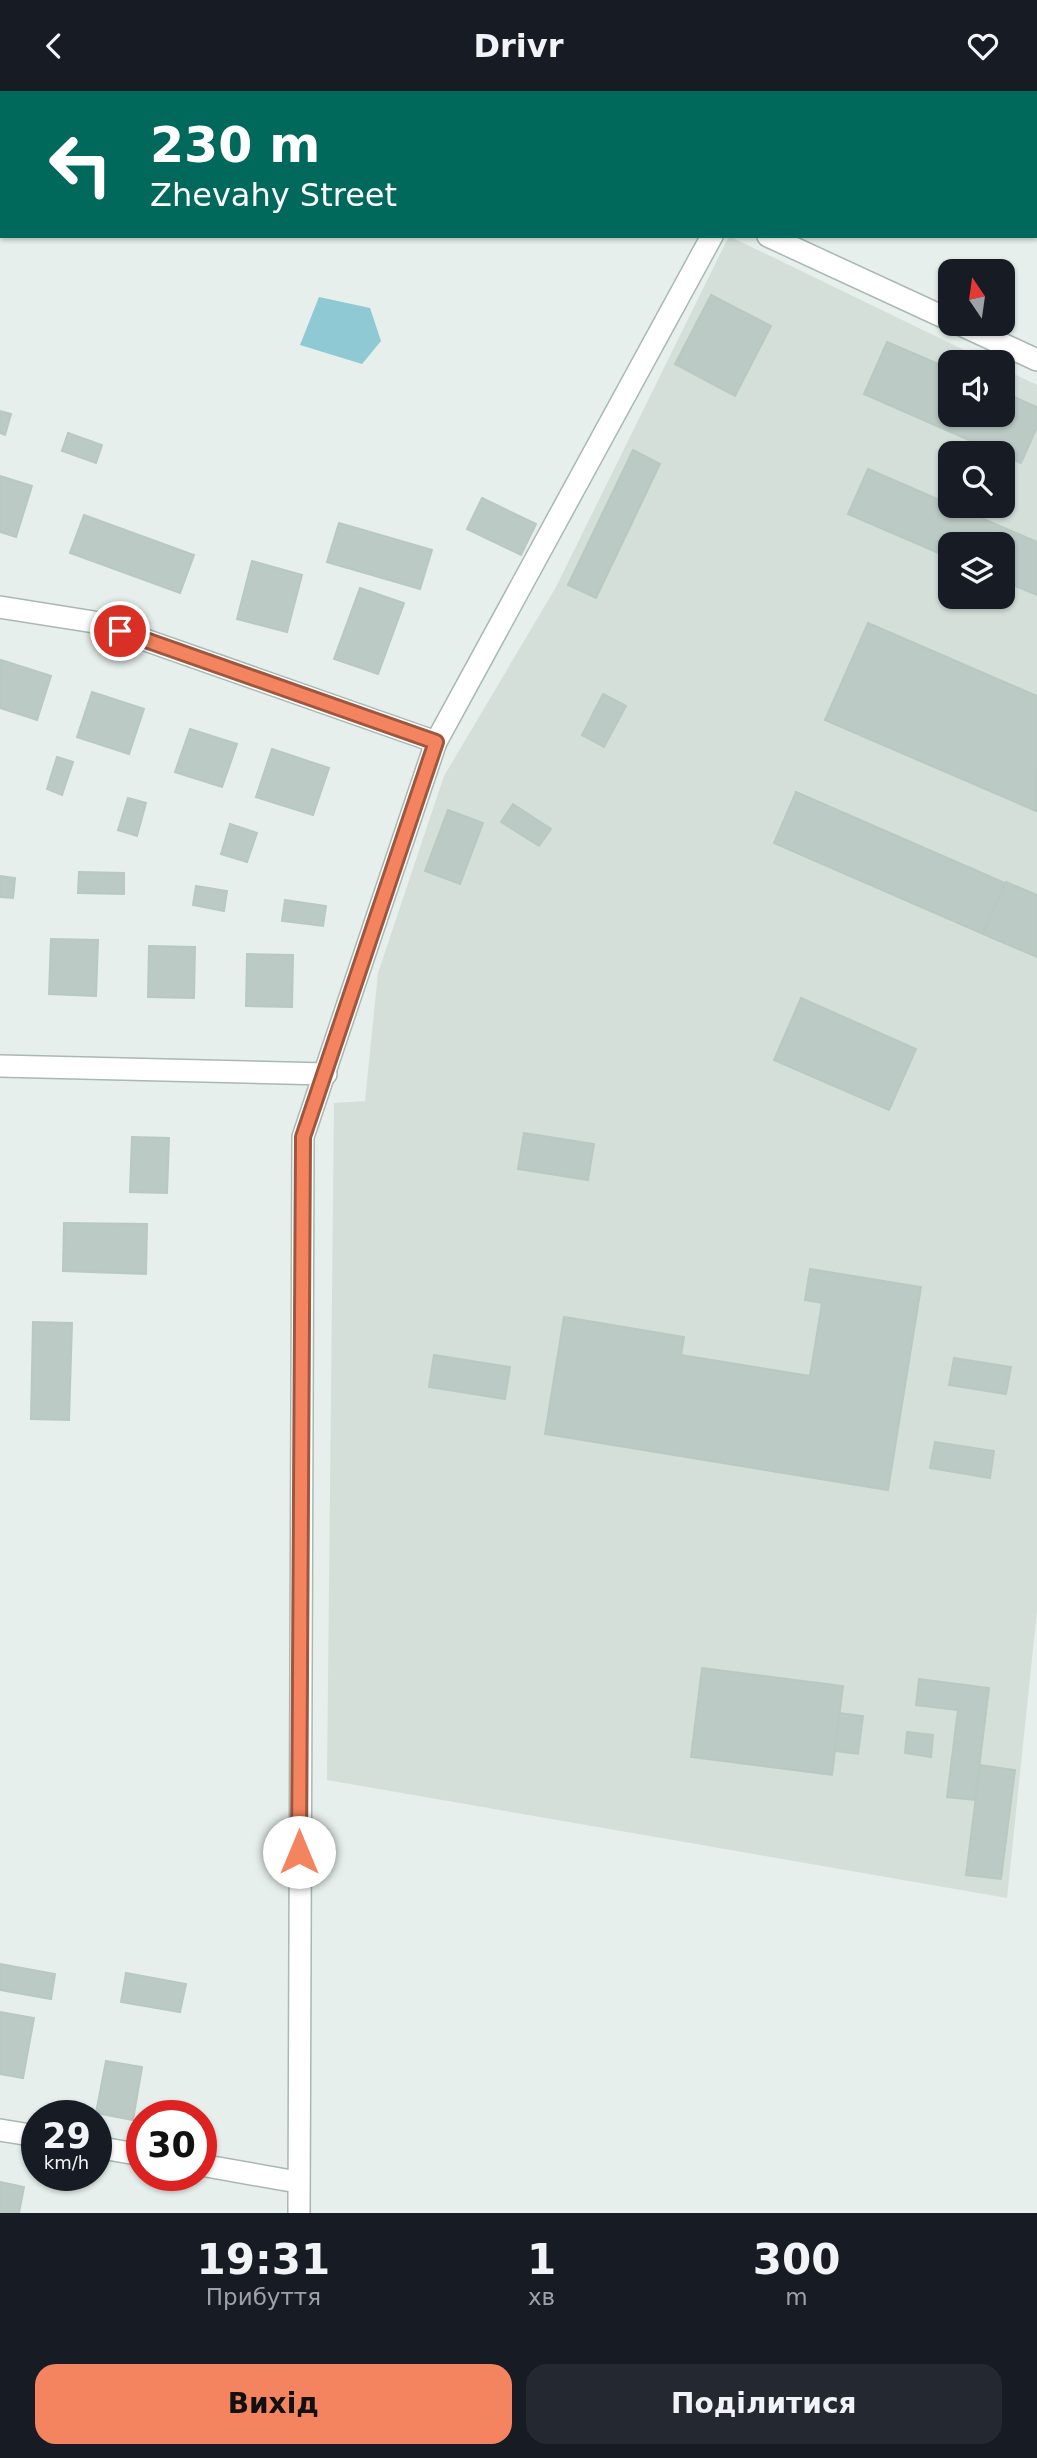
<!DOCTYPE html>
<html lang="uk">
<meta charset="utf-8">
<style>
body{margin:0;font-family:"DejaVu Sans",sans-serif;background:#242831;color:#f1f3f6;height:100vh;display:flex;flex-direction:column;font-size:26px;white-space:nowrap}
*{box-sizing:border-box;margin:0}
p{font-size:23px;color:#9ea1a6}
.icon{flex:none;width:38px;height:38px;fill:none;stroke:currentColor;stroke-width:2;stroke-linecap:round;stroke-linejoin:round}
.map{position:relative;height:2122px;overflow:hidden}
.side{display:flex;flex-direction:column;background:#171b24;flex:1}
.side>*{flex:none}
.guide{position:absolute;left:0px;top:0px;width:1038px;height:147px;box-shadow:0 2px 5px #0004;background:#00695c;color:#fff;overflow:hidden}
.needle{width:46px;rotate:347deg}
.controls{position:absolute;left:938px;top:168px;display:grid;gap:14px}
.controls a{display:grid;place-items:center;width:77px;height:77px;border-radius:14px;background:#171b24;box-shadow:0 2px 5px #0004;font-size:35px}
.speed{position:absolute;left:21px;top:2009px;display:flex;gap:14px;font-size:35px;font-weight:700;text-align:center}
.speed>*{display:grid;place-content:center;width:91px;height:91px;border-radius:50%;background:#171b24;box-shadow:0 2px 5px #0004;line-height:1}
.speed small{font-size:18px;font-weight:400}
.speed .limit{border:10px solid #d22;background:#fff;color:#111}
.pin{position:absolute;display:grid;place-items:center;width:60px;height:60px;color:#fff;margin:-30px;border:4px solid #fff;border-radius:50%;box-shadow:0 2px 7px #0007}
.me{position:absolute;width:77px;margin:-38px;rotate:0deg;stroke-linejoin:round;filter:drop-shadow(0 0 5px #0008)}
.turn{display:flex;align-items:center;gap:24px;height:147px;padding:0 35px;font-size:32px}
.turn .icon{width:91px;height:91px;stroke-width:2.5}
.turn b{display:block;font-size:49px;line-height:60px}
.eta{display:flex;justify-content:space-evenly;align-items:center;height:119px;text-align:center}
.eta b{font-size:42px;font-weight:700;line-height:49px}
.primary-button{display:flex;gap:14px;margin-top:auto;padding:14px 35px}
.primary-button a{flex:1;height:80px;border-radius:21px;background:#f4845f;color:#111;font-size:28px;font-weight:700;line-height:80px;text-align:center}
.primary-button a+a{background:#242831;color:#f1f3f6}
header{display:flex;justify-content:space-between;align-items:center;height:91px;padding:0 35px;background:#171b24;font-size:32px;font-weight:700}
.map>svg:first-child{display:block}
</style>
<header><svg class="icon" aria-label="back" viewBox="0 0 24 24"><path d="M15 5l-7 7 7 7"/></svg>Drivr<svg class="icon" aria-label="heart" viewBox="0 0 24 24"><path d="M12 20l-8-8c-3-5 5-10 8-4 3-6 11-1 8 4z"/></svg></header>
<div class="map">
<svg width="1037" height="2122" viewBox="0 0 1037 2122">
<rect width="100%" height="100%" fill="#e6efeb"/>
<path fill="#d4dfda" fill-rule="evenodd" d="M729,145L989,271H950V324H1003V278L1037,294V1520L1007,1807L327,1689L334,1012L365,1010L378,882L444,685L556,496ZM950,362H1003V415H950ZM950,453H1003V506H950Z"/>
<path fill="#bfe0c8" d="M986,0H1037V110L1036,2Z"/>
<path fill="#8ec9d4" d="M319,206L370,217L381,250L362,273L300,254Z"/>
<g fill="#bbcac4" stroke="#b8c9c2" stroke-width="2">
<path d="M747,0H853L857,2H751Z"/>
<path d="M711,204L771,235L735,305L675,273Z"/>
<path d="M887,251L950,278V324H1003V301L1037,316V336L1021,372L864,303Z"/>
<path d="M0,320L11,323L5,344L0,342Z"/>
<path d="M68,342L102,354L96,372L62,360Z"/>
<path d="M633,359L660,373L596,507L568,494Z"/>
<path d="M868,378L1037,451V504L1003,490V453H950V467L848,423Z"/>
<path d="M0,385L32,395L16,446L0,441Z"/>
<path d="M482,407L536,433L521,464L467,438Z"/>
<path d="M84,424L194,464L180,502L70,462Z"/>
<path d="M339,432L432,459L420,498L327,471Z"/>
<path d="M252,470L302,484L287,541L237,528Z"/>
<path d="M360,497L404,512L378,583L334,568Z"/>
<path d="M868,532L1037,605L1036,720L825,629Z"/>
<path d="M1,569L51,585L37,629L0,617Z"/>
<path d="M92,601L144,618L129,663L77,646Z"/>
<path d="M603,603L626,615L604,656L582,644Z"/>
<path d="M190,638L237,653L222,696L175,681Z"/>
<path d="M272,658L329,677L313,724L256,706Z"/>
<path d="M57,666L73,671L62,704L47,698Z"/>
<path d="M796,701L1005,792L983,843L774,752Z"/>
<path d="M128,707L146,712L137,745L118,739Z"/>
<path d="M513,713L551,738L539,755L501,731Z"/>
<path d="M448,719L483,732L460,793L425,780Z"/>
<path d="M230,733L257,742L247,771L221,763Z"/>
<path d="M79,781L124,782V803L78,802Z"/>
<path d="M0,785L15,787L13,807L0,806Z"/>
<path d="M1006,791L1037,804V866L983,843Z"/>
<path d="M196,795L227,800L224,820L193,814Z"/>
<path d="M285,809L326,815L323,835L282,830Z"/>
<path d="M51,848L98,849L96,905L49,903Z"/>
<path d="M149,855L195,856L194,907L148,906Z"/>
<path d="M247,863L293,864L292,916L246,915Z"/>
<path d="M801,907L916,958L889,1019L774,969Z"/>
<path d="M524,1042L594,1053L588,1089L518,1078Z"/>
<path d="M132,1046L169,1047L167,1102L130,1101Z"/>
<path d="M64,1132L147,1133L146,1183L63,1180Z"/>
<path d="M810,1178L921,1196L888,1399L545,1343L564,1226L684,1246L681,1264L810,1285L822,1212L805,1209Z"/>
<path d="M33,1231L72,1232L69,1329L31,1328Z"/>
<path d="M434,1264L510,1276L505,1308L429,1296Z"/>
<path d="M954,1267L1011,1276L1006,1303L949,1294Z"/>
<path d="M935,1351L994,1360L990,1387L930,1377Z"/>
<path d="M702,1577L843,1595L832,1684L691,1666Z"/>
<path d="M919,1588L989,1597L975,1709L947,1706L958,1619L916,1614Z"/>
<path d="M839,1622L863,1625L858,1663L835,1660Z"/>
<path d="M907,1641L933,1644L931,1666L905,1662Z"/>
<path d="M980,1674L1015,1679L1001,1788L966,1784Z"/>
<path d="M0,1873L55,1883L51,1908L0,1899Z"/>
<path d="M126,1882L186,1893L180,1921L121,1911Z"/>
<path d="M0,1921L34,1927L23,1987L0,1983Z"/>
<path d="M106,1970L142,1976L133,2029L96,2022Z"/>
<path d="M0,2091L24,2096L19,2122H0Z"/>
</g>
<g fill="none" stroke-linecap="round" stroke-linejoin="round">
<g stroke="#a8b8b2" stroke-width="24">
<g id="minor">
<path d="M415,0L417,2"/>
<path d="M768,145L950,229"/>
<path d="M959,233L1037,269"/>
<path d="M0,516L94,531L436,651"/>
<path d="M0,975L326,983"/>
<path d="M0,2039L37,2045"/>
<path d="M96,2056L142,2064"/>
<path d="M201,2074L297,2091"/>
<path d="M299,2122L303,1046L436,651L712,145"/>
</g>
</g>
<use href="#minor" stroke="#fff" stroke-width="21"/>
</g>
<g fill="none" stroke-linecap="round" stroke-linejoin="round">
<g stroke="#9f563e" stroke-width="18">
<path id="route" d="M120,540L436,651L303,1046L299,1761"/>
</g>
<use href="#route" stroke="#f4845f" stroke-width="12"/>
</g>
</svg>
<div class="controls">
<a><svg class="needle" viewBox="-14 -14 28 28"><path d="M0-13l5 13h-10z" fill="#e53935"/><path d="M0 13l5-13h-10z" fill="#9ea1a6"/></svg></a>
<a><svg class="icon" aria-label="sound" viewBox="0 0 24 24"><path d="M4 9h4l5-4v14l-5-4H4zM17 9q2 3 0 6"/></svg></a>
<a><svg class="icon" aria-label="search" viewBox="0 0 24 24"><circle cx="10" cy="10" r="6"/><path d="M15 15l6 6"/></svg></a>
<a><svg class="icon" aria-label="layers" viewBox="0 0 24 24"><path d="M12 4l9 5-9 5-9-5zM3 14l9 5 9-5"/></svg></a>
</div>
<div class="speed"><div>29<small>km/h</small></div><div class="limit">30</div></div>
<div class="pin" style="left:120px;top:540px;background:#d93025"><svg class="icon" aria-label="arrive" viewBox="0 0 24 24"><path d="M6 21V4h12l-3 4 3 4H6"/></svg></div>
<svg class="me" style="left:299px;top:1761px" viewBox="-20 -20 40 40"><circle r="19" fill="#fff"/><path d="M0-13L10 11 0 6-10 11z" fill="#f4845f"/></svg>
<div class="guide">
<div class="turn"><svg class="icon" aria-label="left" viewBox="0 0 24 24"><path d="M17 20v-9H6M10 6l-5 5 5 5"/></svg><div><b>230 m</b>Zhevahy Street</div></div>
</div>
</div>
<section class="side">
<div class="eta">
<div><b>19:31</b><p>Прибуття</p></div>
<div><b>1</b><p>хв</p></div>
<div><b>300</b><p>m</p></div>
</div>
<div class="primary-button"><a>Вихід</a><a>Поділитися</a></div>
</section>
